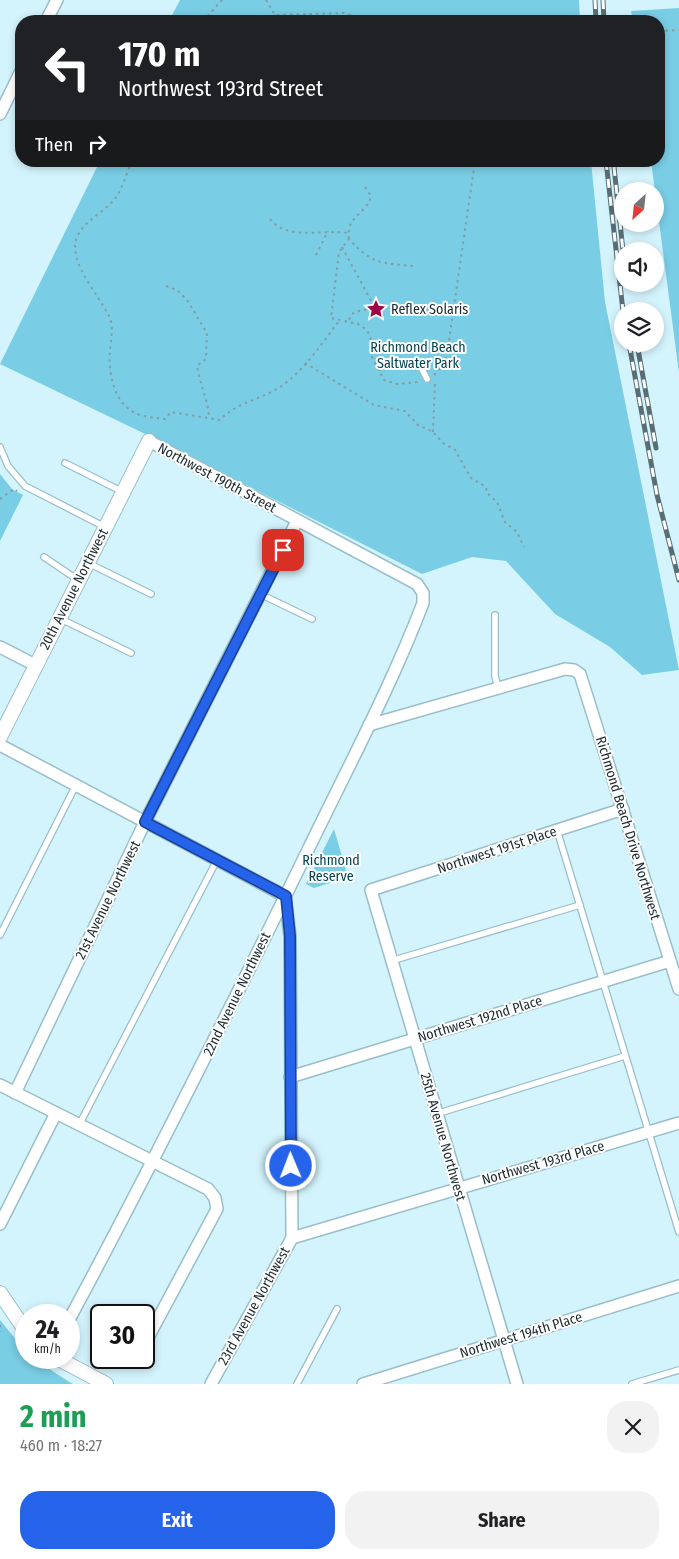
<!DOCTYPE html>
<meta charset="utf-8">
<style>
body{margin:0;font-family:"Fira Sans Condensed",sans-serif;background:#f2f2f2;color:#202124;height:100vh;display:flex;flex-direction:column;font-size:19px;white-space:nowrap}
*{box-sizing:border-box;margin:0}
p{font-size:16px;color:#757577}
.icon{flex:none;width:28px;height:28px;fill:none;stroke:currentColor;stroke-width:2;stroke-linecap:round;stroke-linejoin:round}
.map{position:relative;height:1384px;overflow:hidden}
.details{display:flex;flex-direction:column;background:#fff;flex:1}
.details>*{flex:none}
.top-card{position:absolute;left:15px;top:15px;width:650px;height:152px;border-radius:20px;box-shadow:0 2px 8px #0003;background:#202124;color:#fff;overflow:hidden}
.needle{width:32px;rotate:207deg}
.tools{position:absolute;left:614px;top:182px;display:grid;gap:10px}
.tools a{display:grid;place-items:center;width:50px;height:50px;border-radius:50%;background:#fff;box-shadow:0 2px 8px #0003;font-size:25px}
.speed{position:absolute;left:15px;top:1304px;display:flex;gap:10px;font-size:25px;font-weight:700;text-align:center}
.speed>*{display:grid;place-content:center;width:65px;height:65px;border-radius:50%;background:#fff;box-shadow:0 2px 8px #0003;line-height:1}
.speed small{font-size:12px;font-weight:400}
.speed .limit{border:2px solid #111;border-radius:8px;background:#fff;color:#111}
.pin{position:absolute;display:grid;place-items:center;width:42px;height:42px;color:#fff;margin:-21px;border-radius:10px;box-shadow:0 2px 8px #0006}
.me{position:absolute;width:55px;margin:-28px;rotate:359deg;stroke-linejoin:round;filter:drop-shadow(0 0 4px #0008)}
.turn{display:flex;align-items:center;gap:18px;height:105px;padding:0 20px;font-size:22px}
.turn .icon{width:65px;height:65px;stroke-width:2.5}
.turn b{display:block;font-size:35px;line-height:42px}
.then{display:flex;align-items:center;height:48px;padding:0 20px;background:#0003;gap:10px;font-size:19px}
.round{display:grid;place-items:center;flex:none;width:52px;height:52px;border-radius:20px;background:#f2f2f2}
.head{display:flex;align-items:center;justify-content:space-between;height:85px;padding:0 20px}
h1{font-size:30px;font-weight:700;line-height:38px;color:#1e9e55}
.cta{display:flex;gap:10px;margin-top:auto;padding:10px 20px}
.cta a{flex:1;height:58px;border-radius:20px;background:#2563eb;color:#fff;font-size:20px;font-weight:700;line-height:58px;text-align:center}
.cta a+a{background:#f2f2f2;color:#202124}
.map>svg:first-child{display:block}
</style>
<div class="map">
<svg width="679" height="1384" viewBox="0 0 679 1384">
<rect width="100%" height="100%" fill="#d4f4fd"/>
<g fill="#79cee5">
<path d="M180,0H579L580,21H169Z"/>
<path d="M679,8V373L651,161H659V21H633L631,11Z"/>
<path d="M100,161H591L605,302L679,670L642,675L610,647L555,614L506,561L472,557L422,574L141,432L0,364Z"/>
<path d="M0,474L12,489L23,495L0,541Z"/>
<path d="M334,829L348,877L314,888L306,884Z"/>
<path d="M0,1320L26,1352V1358C36,1358 62,1378 73,1384H0Z"/>
</g>
<g fill="none" stroke-linecap="round" stroke-linejoin="round">
<g stroke="#98bec9" stroke-width="8">
<g id="service">
<path d="M422,369L427,379"/>
<path d="M0,447L8,466L25,486L105,527"/>
<path d="M65,463L123,492"/>
<path d="M44,557L78,580"/>
<path d="M88,563L151,594"/>
<path d="M260,594L312,619"/>
<path d="M495,615V676L498,688"/>
<path d="M61,619L131,653"/>
<path d="M557,830L679,1232"/>
<path d="M0,935L76,785"/>
<path d="M391,961L580,905"/>
<path d="M436,1114L625,1056"/>
<path d="M79,1125L217,860"/>
<path d="M297,1384L337,1309"/>
<path d="M632,1384L679,1370"/>
</g>
</g>
<g stroke="#98bec9" stroke-width="14">
<g id="minor">
<path d="M46,21L57,0"/>
<path d="M0,114L21,71"/>
<path d="M0,647L35,665"/>
<path d="M369,725L565,669L574,670L580,674L679,989"/>
<path d="M0,745L285,896L290,936L292,1238L211,1384"/>
<path d="M290,1077L670,961"/>
<path d="M0,1085L208,1189L215,1198L217,1209L144,1345"/>
<path d="M15,1093L145,822L297,521"/>
<path d="M0,1224L56,1113"/>
<path d="M292,1238L679,1123"/>
<path d="M70,1318C153,1164 231,1007 308,850C347,769 391,687 423,603V593L417,584L149,441"/>
<path d="M136,1359L137,1358"/>
<path d="M363,1384L679,1286"/>
<path d="M517,1384L371,890L623,809"/>
</g>
</g>
<g stroke="#98bec9" stroke-width="16">
<g id="tertiary">
<path d="M0,737L149,441"/>
<path d="M0,1293L26,1331"/>
<path d="M57,1358L106,1384"/>
</g>
</g>
<g stroke="#849da4" stroke-width="2" stroke-dasharray="2.5 4" stroke-linecap="butt">
<path d="M266,0L275,15L344,13L369,21"/>
<path d="M275,15L285,21"/>
<path d="M203,21L222,0"/>
<path d="M659,31L679,30"/>
<path d="M132,161C127,172 123,186 117,196C106,212 85,219 77,237C67,261 99,295 109,316C114,325 111,339 110,349C108,371 113,402 135,413C144,417 155,418 165,419L171,412L220,420C236,402 264,399 283,385C305,369 323,342 339,321"/>
<path d="M270,219C287,241 323,229 348,233"/>
<path d="M349,239C346,214 366,216 371,196L363,184"/>
<path d="M342,247L375,308L354,312L347,322"/>
<path d="M316,255L328,231"/>
<path d="M413,266C380,263 372,264 349,239L339,252L331,318L358,324L367,330L372,342L371,355L384,380L397,384L419,382"/>
<path d="M166,286L177,290L187,300L207,333L206,359L197,366C200,384 208,400 209,418"/>
<path d="M305,363L374,405L405,411L418,425L433,432L443,443L455,450L471,478L486,487L487,493L497,502L505,522L517,532L524,547"/>
<path d="M378,370L392,364"/>
<path d="M434,375L443,365L447,354L475,161"/>
<path d="M433,432L435,382"/>
<path d="M0,499L14,489L17,491"/>
<path d="M0,1325V1332"/>
</g>
<use href="#service" stroke="#fff" stroke-width="5.5"/>
<use href="#minor" stroke="#fff" stroke-width="11"/>
<use href="#tertiary" stroke="#fff" stroke-width="14"/>
<g stroke="#596e74" stroke-width="5">
<g id="rail">
<path d="M595,0L596,21"/>
<path d="M603,0L604,21"/>
<path d="M606,161L623,311"/>
<path d="M614,167L623,251"/>
<path d="M629,344L657,495L679,580"/>
<path d="M637,344L656,448"/>
</g>
</g>
<use href="#rail" stroke="#fff" stroke-width="3" stroke-dasharray="9" stroke-linecap="butt"/>
</g>
<g fill="none" stroke-linecap="round" stroke-linejoin="round">
<g stroke="#184099" stroke-width="12">
<path id="route" d="M283,550L145,822L286,896L290,936L291,1166"/>
</g>
<use href="#route" stroke="#2563eb" stroke-width="9"/>
</g>
<defs>
<g id="sight-bare" transform="scale(1.5)"><path d="M0-6L1.8-2.2L6-1.7L2.9 1.2L3.7 5.4L0 3.3L-3.7 5.4L-2.9 1.2L-6-1.7L-1.8-2.2Z" fill="#a00446" stroke="#fff" stroke-width="2.5" paint-order="stroke"/></g>
</defs>
<g fill-rule="evenodd">
<use href="#sight-bare" x="376" y="309"/>
</g>
<g text-anchor="middle" dominant-baseline="central" stroke-width="4" stroke-linejoin="round" paint-order="stroke">
<g font-size="14" fill="#1b2a2f" stroke="#fff" text-anchor="start">
<text x="391" y="309">Reflex Solaris</text>
</g>
<g font-size="14" fill="#054552" stroke="#fff">
<text x="418" y="347">Richmond Beach<tspan x="418" dy="16">Saltwater Park</tspan></text>
<text x="331" y="860">Richmond<tspan x="331" dy="16">Reserve</tspan></text>
</g>
<g font-size="14" fill="#1b2a2f" stroke="#fff">
<text transform="translate(217 478) rotate(28)">Northwest 190th Street</text>
<text transform="translate(74 589) rotate(-63)">20th Avenue Northwest</text>
<text transform="translate(628 828) rotate(73)">Richmond Beach Drive Northwest</text>
<text transform="translate(497 850) rotate(-18)">Northwest 191st Place</text>
<text transform="translate(108 900) rotate(-64)">21st Avenue Northwest</text>
<text transform="translate(237 994) rotate(-64)">22nd Avenue Northwest</text>
<text transform="translate(480 1019) rotate(-17)">Northwest 192nd Place</text>
<text transform="translate(443 1137) rotate(74)">25th Avenue Northwest</text>
<text transform="translate(543 1163) rotate(-16)">Northwest 193rd Place</text>
<text transform="translate(254 1306) rotate(-61)">23rd Avenue Northwest</text>
<text transform="translate(521 1335) rotate(-17)">Northwest 194th Place</text>
</g>
</g>
</svg>
<div class="tools">
<a><svg class="needle" viewBox="-14 -14 28 28"><path d="M0-13l5 13h-10z" fill="#e53935"/><path d="M0 13l5-13h-10z" fill="#757577"/></svg></a>
<a><svg class="icon" aria-label="sound" viewBox="0 0 24 24"><path d="M4 9h4l5-4v14l-5-4H4zM17 9q2 3 0 6"/></svg></a>
<a><svg class="icon" aria-label="layers" viewBox="0 0 24 24"><path d="M12 4l9 5-9 5-9-5zM3 14l9 5 9-5"/></svg></a>
</div>
<div class="speed"><div>24<small>km/h</small></div><div class="limit">30</div></div>
<div class="pin" style="left:283px;top:550px;background:#d93025"><svg class="icon" aria-label="arrive" viewBox="0 0 24 24"><path d="M6 21V4h12l-3 4 3 4H6"/></svg></div>
<svg class="me" style="left:291px;top:1166px" viewBox="-20 -20 40 40"><circle r="17" fill="#2563eb" stroke="#fff" stroke-width="3"/><path d="M0-11L8 9 0 5-8 9z" fill="#fff"/></svg>
<div class="top-card">
<div class="turn"><svg class="icon" aria-label="left" viewBox="0 0 24 24"><path d="M17 20v-9H6M10 6l-5 5 5 5"/></svg><div><b>170 m</b>Northwest 193rd Street</div></div>
<div class="then">Then<svg class="icon" aria-label="right" viewBox="0 0 24 24"><path d="M7 20v-9h11M14 6l5 5-5 5"/></svg></div>
</div>
</div>
<section class="details">
<div class="head"><div><h1>2 min</h1><p>460 m · 18:27</p></div><a class="round"><svg class="icon" aria-label="close" viewBox="0 0 24 24"><path d="M6 6l12 12M18 6L6 18"/></svg></a></div>
<div class="cta"><a>Exit</a><a>Share</a></div>
</section>
